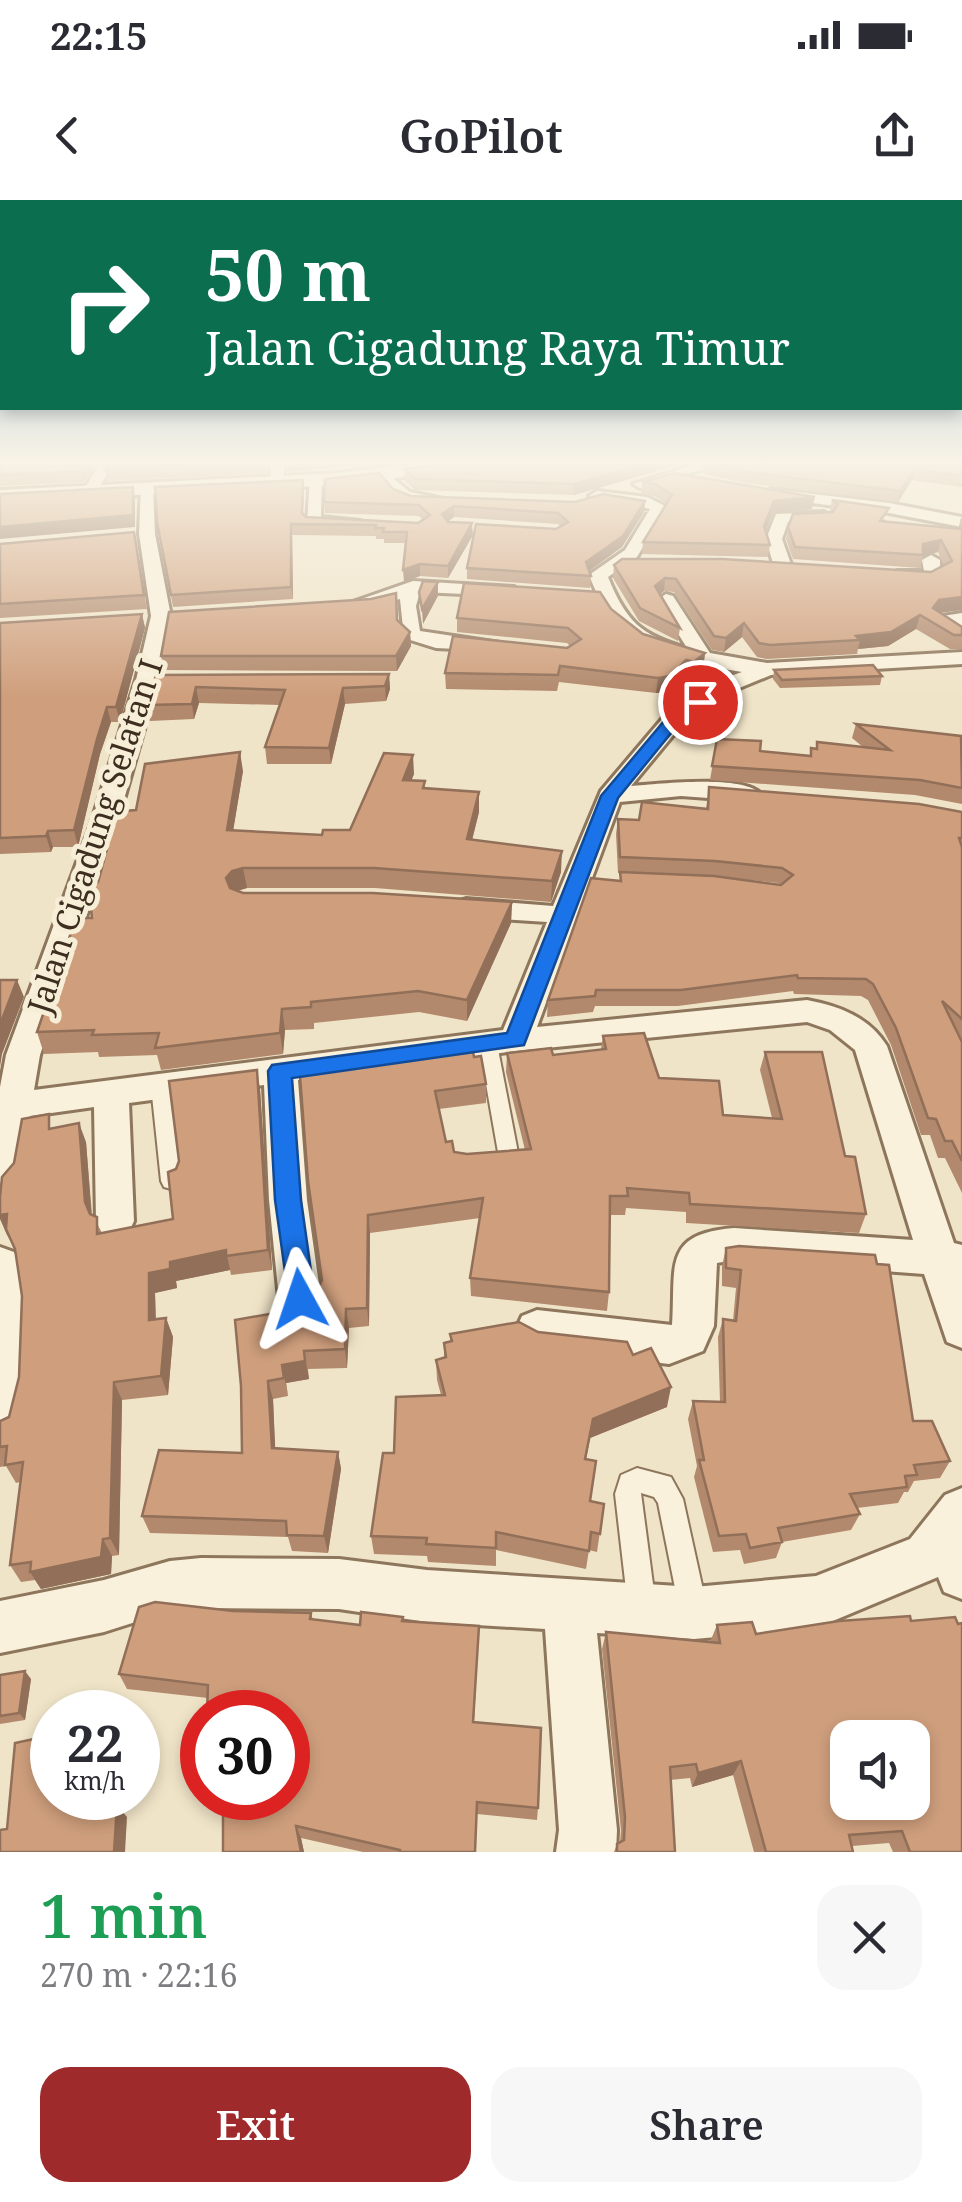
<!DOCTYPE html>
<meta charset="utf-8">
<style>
body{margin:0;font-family:"Noto Serif",serif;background:#f7f7f7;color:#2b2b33;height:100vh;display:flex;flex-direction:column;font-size:38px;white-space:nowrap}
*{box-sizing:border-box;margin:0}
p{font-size:32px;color:#7c7c81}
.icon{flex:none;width:55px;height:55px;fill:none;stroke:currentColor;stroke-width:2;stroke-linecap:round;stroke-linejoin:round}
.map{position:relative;height:1652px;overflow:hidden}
.details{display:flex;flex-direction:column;background:#fff;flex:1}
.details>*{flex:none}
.guide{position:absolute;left:0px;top:0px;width:962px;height:210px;box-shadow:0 5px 15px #0003;background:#0b6e4f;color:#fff;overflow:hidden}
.tools{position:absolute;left:830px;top:1520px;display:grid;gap:20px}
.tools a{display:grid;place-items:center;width:100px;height:100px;border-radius:20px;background:#fff;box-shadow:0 5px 15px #0003;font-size:50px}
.speed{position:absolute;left:30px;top:1490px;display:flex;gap:20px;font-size:50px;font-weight:700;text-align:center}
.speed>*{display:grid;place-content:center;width:130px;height:130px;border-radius:50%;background:#fff;box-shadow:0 5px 15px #0003;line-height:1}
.speed small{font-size:25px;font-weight:400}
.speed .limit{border:15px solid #d22;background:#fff;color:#111}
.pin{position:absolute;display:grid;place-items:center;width:85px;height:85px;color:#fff;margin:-42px;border:5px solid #fff;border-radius:50%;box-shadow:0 2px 10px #0007}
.me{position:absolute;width:110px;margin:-55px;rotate:355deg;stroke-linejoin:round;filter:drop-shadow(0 0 8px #0008)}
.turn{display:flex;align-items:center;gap:35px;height:210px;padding:0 40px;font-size:45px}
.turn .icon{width:130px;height:130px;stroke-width:2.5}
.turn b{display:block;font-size:70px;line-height:85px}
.round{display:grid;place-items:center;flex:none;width:105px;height:105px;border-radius:30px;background:#f7f7f7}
.overview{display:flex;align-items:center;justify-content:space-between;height:170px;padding:0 40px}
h1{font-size:60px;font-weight:600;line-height:75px;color:#1e9e55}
.button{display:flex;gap:20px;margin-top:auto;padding:20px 40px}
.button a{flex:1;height:115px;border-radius:30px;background:#9e2a2b;color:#fff;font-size:40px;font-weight:600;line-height:115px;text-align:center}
.button a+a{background:#f7f7f7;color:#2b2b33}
.status{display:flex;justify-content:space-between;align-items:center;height:70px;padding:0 50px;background:#fff;direction:ltr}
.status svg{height:28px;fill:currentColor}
header{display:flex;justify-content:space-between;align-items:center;height:130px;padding:0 40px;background:#fff;font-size:45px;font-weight:600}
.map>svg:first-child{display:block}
</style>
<div class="status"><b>22:15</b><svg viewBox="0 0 49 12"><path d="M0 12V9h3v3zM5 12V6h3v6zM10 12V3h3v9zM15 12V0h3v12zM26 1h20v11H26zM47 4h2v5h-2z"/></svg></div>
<header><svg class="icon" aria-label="back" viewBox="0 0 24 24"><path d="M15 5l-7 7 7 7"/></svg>GoPilot<svg class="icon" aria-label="share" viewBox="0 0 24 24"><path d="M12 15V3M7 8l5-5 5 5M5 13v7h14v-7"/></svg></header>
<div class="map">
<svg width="962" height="1652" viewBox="0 0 962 1652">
<rect width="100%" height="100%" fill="#f0e4c8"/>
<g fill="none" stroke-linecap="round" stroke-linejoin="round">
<g stroke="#8d765c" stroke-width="4">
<g id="service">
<path d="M488,838L497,844L519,958L516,963L509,966L502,963L499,958L479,844Z"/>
<path d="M160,879L167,881L169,886L181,981L178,987L171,989L164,987L161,981L151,886L153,881Z"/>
<path d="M637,1268L671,1277L683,1299L707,1408L703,1418L693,1422L683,1418L679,1408L658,1303L654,1297L641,1293L656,1407L652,1417L642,1421L632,1417L628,1407L615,1294L621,1275Z"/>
</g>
</g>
<g stroke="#8d765c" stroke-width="6">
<g id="minor">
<path d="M99,264H113L96,293H86L84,290Z"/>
<path d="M271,264H285L282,285L270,282Z"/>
<path d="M696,264H720L640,288L633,284Z"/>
<path d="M383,270L410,292L448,300L440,305L400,299L376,274Z"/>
<path d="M310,277L322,280L321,317L360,321V327L307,324Z"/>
<path d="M141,284L153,287L155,334L171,416L158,480L117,624L40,855L34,890L503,830L547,722L466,717L456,714L452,708L456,702L466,699L553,706L601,591L668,512L716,481L742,472C663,458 620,456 589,375L625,350L650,309L589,296L597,291L647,297L667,307L637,357L608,377C626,421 640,435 687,448L657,400L666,394L673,396L710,453L767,463L962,452V464L771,475L732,491L684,522L631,586C659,584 743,574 761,594L749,601L681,596L620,602L537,827L807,800C839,806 869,817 887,846L954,1043L962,1045V1148L947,1142L924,1074L734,1060L717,1063L714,1126L703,1151L669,1164L537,1148L522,1142L516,1129L522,1116L537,1110L672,1125C676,1066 662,1034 734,1028L913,1040L855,850L830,830L807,822L516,851L298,880L307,1000L321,1099L315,1111L300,1117L285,1111L279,1099L269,1000L264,885L129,903L134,1021L129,1032L115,1037L101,1032L96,1021L94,907L30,916L19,982L13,992L0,997V887L6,855L91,624L136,480L151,416L139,334Z"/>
<path d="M771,289L889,303L962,317V327L889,313L766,297L763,294Z"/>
<path d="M776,314L824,312L832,317L824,322H788L782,339L792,367L783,372L774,367L766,339Z"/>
<path d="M931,355L940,360V381H897L888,376L897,371H924L922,360Z"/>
<path d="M413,381L514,387L517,391L508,396L420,392L416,406L420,431L500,443V451L436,448L404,438L400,399L356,410L347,404Z"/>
<path d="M962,413V440L933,421L936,417Z"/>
<path d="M0,1047L14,1052C33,1089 33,1197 16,1234L0,1240Z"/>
<path d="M962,1288V1399L944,1392L938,1377L816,1428L694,1439L597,1433L617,1630L616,1652H556L559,1630L545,1429L427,1422L339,1409L201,1408L170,1411L104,1432L0,1453V1401L104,1380L170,1361L201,1358L339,1359L427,1370L694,1387L816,1376L910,1339L945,1295Z"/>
</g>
</g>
<g stroke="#8d765c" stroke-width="6">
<path id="tertiary" d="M412,264H470L461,270L337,285L0,302V290L337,273Z"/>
</g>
<use href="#service" fill="#faf1dc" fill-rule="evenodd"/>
<use href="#minor" fill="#faf1dc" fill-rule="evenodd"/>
<use href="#tertiary" fill="#faf1dc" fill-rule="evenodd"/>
</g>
<g fill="#b2896c" fill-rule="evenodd">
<path d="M0,264H96L84,282L0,286Z"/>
<path d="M108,264H270L267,273L107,281L105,270Z"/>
<path d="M447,264H681L574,295L415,290L405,281L404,269Z"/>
<path d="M705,264H957L962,265V287L912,280L898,302L746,283L703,274Z"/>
<path d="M642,282L812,309L773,313L766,330L770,345L768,357L642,354L643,342L666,303L654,296L641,294Z"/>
<path d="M393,289L411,296L575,302L645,301L644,312L622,347L589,371L591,376L590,388L467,379V368L561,327L558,324L454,317L448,322L473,335L448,378L420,376L404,382L406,343H384V339H376V336L292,335L293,399L173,407L157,322L304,290L303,314L306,317L418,323L423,320L419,316L325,313L324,302Z"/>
<path d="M832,300L886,320L885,321L958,329L962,318V410L940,413L962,427V449H950L916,429L888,446L858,449L857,454L767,459L757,457L742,437L724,452L712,450L674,392L664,391L660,394L680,428L678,441L639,421L613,378L614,365L931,372L944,366L938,352L923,356L920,368L793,359L786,339L788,327L830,311Z"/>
<path d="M134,332L147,409L0,418V344Z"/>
<path d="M611,409L643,434L705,453L703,469L692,478L684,476L670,492L656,493L559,482L557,491L446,489L445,473L570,446L567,443L457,432V418Z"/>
<path d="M142,414L145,428L120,522H111L100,554L78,647H53L51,652L0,654V423Z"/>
<path d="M397,420L410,432L411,446L397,471L164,470L161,456Z"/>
<path d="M774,470L882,476L880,485L780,488L773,479Z"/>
<path d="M389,474L390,489L386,501L345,504L331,564H267L265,547L280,505L199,503L194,519L150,521L147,505L156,475Z"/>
<path d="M856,524L962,544V604L915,595L710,580L717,539L760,551L810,556L811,548L816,549L817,542L863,547L852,538Z"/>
<path d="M243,571L233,630L322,635L350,630L414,574L411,580L479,612L472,640L561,672L551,702L375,688H247L238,691L243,693L512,702L511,723L467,821L419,812L314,823V829L285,830L283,854L161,870L157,855L99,857L98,852L44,854L37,832L92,718L98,682L107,649L104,638L136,610Z"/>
<path d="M709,587L962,612V993L945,958H938L930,935H921L891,845L868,800L861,796L794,794L793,791L678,806H595L593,812L547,817L548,800L620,681V673H618L616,634L618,619L639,620L706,609ZM731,678L778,683L781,685Z"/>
<path d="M603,836L659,878L723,915L772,918L760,870L765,852L845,956L866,1014L859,1033L686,1023V1012L626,1008L625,1015H610L609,1092L607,1111L471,1096L470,1078L480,1018L370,1033L369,1126L349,1128L347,1168L308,1169L309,1179L286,1183L288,1196L273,1199L275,1248L338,1252L341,1269L328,1353L292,1351L288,1337L150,1333L142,1316L242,1253L241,1186L303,1108L315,1094L322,1080L340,870L367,861L437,853V846L474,857L486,884V903L439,909L446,942L454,952L467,954L525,950L506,872L507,853L553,855L601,849Z"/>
<path d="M260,889L272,1070L231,1075L230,1070L176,1081L177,1088L155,1093L156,1119L166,1118L173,1137L168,1195L122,1200L119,1355L112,1356L111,1374L41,1389L35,1380L21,1382L10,1365L20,1282L16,1283L6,1266L0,1267V1221L9,1217L19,1177L22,1096L15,1049L7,1035L55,928L86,942L92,1015L102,1033L173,1019L176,969Z"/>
<path d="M726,1048L913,1221L950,1261L940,1278L914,1281L908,1292H904L898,1303L857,1308L860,1314L851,1330L782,1342L776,1358L744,1364L740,1350L713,1352L694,1277L697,1266L688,1219L693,1201L720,1202L718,1137L723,1119L733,1121L736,1088L722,1086V1066Z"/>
<path d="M538,1132L633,1155L667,1207L590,1238L586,1259L590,1301L604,1304L597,1352L589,1350L586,1369L496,1350V1366L428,1362L427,1356L374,1354L371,1336L394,1253L441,1195L437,1180L436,1160L444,1157V1143L450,1141V1134Z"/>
<path d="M233,1411L311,1413L313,1420L360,1425L403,1417V1421L479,1426L474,1522L538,1608L537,1620L477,1614L475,1652H363L301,1638L304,1652H223L288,1598L208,1498L127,1489L119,1474Z"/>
<path d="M911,1421L958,1424L962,1652H893L889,1643L852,1646L853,1652H754L733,1575L692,1587L690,1578L670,1580L675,1652H614L617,1644L620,1642L621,1630L602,1449L606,1432L710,1442L717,1425L756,1434Z"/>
<path d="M0,1475L31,1479L25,1520L0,1524Z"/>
</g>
<g fill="#916f58">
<path d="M86,264H96L84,282L82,271Z"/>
<path d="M287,264H368L288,272Z"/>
<path d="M644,264H681L574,295V284Z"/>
<path d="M915,269L912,280L898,302L900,291Z"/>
<path d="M133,287L135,299V327L0,339V327Z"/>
<path d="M815,297L812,309L773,313L763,338L764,326L774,301Z"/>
<path d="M645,301L644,312L622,347L585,374L586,362Z"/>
<path d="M454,306V317L442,325V314Z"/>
<path d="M472,323L473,335L448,378V366Z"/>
<path d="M291,324L292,335L293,399L291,387Z"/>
<path d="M941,340L938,352L923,356V344Z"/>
<path d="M420,364V376L404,382L403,370Z"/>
<path d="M665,378L664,391L653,399L655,386Z"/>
<path d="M438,382V396L423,424L422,409Z"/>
<path d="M962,397V410L935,413L929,422L933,408L939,400Z"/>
<path d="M142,414L145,428L120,522L116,507Z"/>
<path d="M920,415L916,429L888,446L858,449L860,440L856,436Z"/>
<path d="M744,423L742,437L724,452L726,438Z"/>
<path d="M410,432L411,446L397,471L396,456Z"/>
<path d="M705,453L703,469L692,478L694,462Z"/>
<path d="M686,460L684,476L670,492L656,493L658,478Z"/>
<path d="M389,474L390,489L386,501L385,486Z"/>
<path d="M196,487L199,503L194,519L192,504Z"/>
<path d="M343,488L345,504L331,564L329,548Z"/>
<path d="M107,507L111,522L100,554L78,647L74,630L97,539Z"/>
<path d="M240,552L243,571L230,650L227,630Z"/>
<path d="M413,555L414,574L404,599L403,580Z"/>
<path d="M479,592V612L467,660V639Z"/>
<path d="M48,631L53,647L51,652L46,636Z"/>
<path d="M562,651L561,672L551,702L552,681Z"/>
<path d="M243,668L247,688L236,691L230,699L226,678L232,671Z"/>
<path d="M512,702L511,723L467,821V800Z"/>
<path d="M17,780L24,797L2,854L0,867V825Z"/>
<path d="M282,809L285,830L283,854L280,833Z"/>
<path d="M257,870L260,889L272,1070L268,1050Z"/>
<path d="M79,923L86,942L92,1021L85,1002Z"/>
<path d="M7,1014L16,1034L7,1035L0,1019V1015Z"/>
<path d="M368,1015L370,1033L369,1126L367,1108Z"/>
<path d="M226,1050L230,1070L176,1081L177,1088L155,1093L156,1139L149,1120V1073L170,1062Z"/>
<path d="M346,1109L349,1128L347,1168L345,1149Z"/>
<path d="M166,1118L173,1137L168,1195L161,1176Z"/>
<path d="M304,1151L309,1179L286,1183L288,1196L282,1165Z"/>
<path d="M268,1181L273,1199L276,1266L272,1248Z"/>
<path d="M114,1182L122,1200L119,1355L110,1338Z"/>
<path d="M671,1187L667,1207L590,1238L582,1278L593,1219Z"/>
<path d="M338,1252L341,1269L328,1353L324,1336Z"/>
<path d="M103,1339L112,1356L111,1374L41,1389L30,1372Z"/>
<path d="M25,1471L31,1479L25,1520L19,1513Z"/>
<path d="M741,1561L733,1575L692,1587L698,1573Z"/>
<path d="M82,1598H94L92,1625L81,1613Z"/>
<path d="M117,1605L127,1617L125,1652H114Z"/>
<path d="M296,1626L301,1638L304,1652H301Z"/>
</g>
<g fill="#cf9f7d" stroke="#916f58" stroke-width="2.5" fill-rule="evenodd">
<path d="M0,264H86L82,271L0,275Z"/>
<path d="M108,264H214L105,270Z"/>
<path d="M447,264H644L574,284L415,279L404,269Z"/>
<path d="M711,264H957L962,265V276L915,269L900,291L747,272Z"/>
<path d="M379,273L393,289L411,296L575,302L603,294L645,301L623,336L586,362L591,376L467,368L476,324L556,329L568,322L558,313L454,306L442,314L448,322L472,323L448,366L420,364L403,370L407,332H383L384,328H375L376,325L291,324V387L171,395L157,322L155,287L303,280L302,313L306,317L418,323L430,315L419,305L324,302L325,279Z"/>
<path d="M674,273L815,297L774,301L764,326L770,345L643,342L672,295L655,284L642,282Z"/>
<path d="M133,287V315L0,327V294Z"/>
<path d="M832,300L889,308L880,321L960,329L962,318V397L939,400L933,408L962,427V435H954L920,415L891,432L856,436L860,440L770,445L759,443L744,423L726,438L714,436L676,379L665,378L655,386L680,428L640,408L614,365L622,359H722L931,372L952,361L941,340L923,344V355L795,347L788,327L793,314L833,312L838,304Z"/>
<path d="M134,332L144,395L0,404V344Z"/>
<path d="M423,381L438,382L422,409L419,392Z"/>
<path d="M464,383L600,392L611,409L643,434L705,453L694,462L686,460L671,476L658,478L560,466L558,475L445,473L453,436L567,448L581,439L568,428L457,418Z"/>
<path d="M396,393L397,420L410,432L396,456H161L169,412L371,399Z"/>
<path d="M142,414L116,507H107L97,539L74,630L48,631L46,636L0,638V423Z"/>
<path d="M873,465L882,476L782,480L774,470Z"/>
<path d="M389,474L385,486L343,488L329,548L265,547L285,490L196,487L192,504L147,505L156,475Z"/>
<path d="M856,524L961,536L962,588L920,580L712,566L717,539L761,541L760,551L811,556V548L817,549V542L890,550Z"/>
<path d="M240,552L227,630L322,635L323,630H350L384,553L413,555L403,580L425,581L423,588L479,592L467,639L562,651L552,681L374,668H243L232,671L226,678L230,688L243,693H373L512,702L467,800L418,791L311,802V807L282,809L280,833L155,848L159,833L92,835L94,830L37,832L76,718H92L89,690L98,682L110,638H104L113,612L136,610L145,564Z"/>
<path d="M709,587L919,604L962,612V638H959L962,647V819L942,801L962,842V961L952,941H945L936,919L928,918L896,828L873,784L866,779L798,778L797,775L681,790H596L595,796L548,800L591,678L621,681L620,672L714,676L781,685L793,675L782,668L715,661L620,657L618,619L639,620L642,602L708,609Z"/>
<path d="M0,780H17L0,825Z"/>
<path d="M644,833L659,878L719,881L723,915L782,919L765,852H822L845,956L855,957L866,1014L690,1004L689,993L627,988L628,996H610L609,1092L470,1078L483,998L368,1015L367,1108L346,1109L345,1149L304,1151L305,1161L282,1165L284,1178L268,1181L272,1248L338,1252L324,1336L287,1335L286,1321L142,1316L159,1250L242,1253L241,1186L235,1120L303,1108V1100L315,1094L322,1080L308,981L300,876L340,870L339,859L366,856L367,861L438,853L437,846L471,842L474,857L481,856L486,884L435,891L446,942L452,941L454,952L467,954L531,949L507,853L551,848L553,855L606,849L603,836Z"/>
<path d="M257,870L268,1050L226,1056V1050L170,1062V1069L149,1073V1120L166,1118L161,1176L114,1182L110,1338L103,1339L101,1357L30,1372L31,1362L10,1365L23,1262L5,1265L7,1246L0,1247V1221L9,1217L19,1177L22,1096L15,1049L6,1029L7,1014L0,1015V997L2,977L14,963L22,919L49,914V929L79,923L85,1002L90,1014L97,1017V1034L173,1019L168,972L176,969L179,961L169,881Z"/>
<path d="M739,1046L875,1055L877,1064L889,1065L913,1221H932L950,1261L914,1265L917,1275L905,1276L907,1287L850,1294L860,1314L778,1328L782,1342L750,1348L746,1334L719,1336L699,1260H704L693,1201L725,1202L723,1119L736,1121L741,1070L726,1068V1048Z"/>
<path d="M519,1122L538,1132L627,1142L633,1155L651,1148L671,1187L593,1219L585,1259L596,1261L590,1301L604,1304L600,1334L591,1332L589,1351L496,1332V1348L426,1344L427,1338L371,1336L383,1253H394L396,1197L445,1195L436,1160L446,1157L444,1143L452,1141L450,1134Z"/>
<path d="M155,1402L233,1411L311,1413L310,1419L360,1425L361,1412L403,1417L402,1421L479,1426L473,1522L541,1528L538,1608L477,1602L475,1652H400V1650L296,1626L301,1652H223V1598H288V1512H207L208,1485L119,1474L139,1407Z"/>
<path d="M910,1416L911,1421L955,1417L958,1424L962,1423V1652H910L902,1631L849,1635L853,1652H766L741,1561L698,1573L696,1564L670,1567L675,1652H617V1644L624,1640L625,1617L606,1432L720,1443L717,1425L752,1422L756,1434L839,1421ZM848,1538H912V1602H848Z"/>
<path d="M25,1471L19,1513L0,1516V1475Z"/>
<path d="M52,1535V1598H82L81,1613L117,1605L114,1652H0V1630L7,1629L15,1543Z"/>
</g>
<linearGradient id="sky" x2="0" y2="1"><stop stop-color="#8fbad6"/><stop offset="0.53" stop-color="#f8f3e6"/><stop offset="1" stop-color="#f8f3e6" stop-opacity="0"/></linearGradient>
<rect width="962" height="496" fill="url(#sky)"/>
<path fill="#1a73e8" stroke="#114b97" stroke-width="2.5" d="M700,497L708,502L705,505L681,521L618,598L524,845L292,878L301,1000L315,1099L311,1107L300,1111L290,1107L275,1000L268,871L272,865L507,833L601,596L670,514Z"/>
<g text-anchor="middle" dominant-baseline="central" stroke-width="10" stroke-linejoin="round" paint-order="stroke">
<g font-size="32" fill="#3d2e20" stroke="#f7eed8">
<text transform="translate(94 636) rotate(-72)">Jalan Cigadung Selatan I</text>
</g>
</g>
</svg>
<div class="tools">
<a><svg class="icon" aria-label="sound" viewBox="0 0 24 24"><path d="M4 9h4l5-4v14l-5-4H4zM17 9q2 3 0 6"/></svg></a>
</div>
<div class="speed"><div>22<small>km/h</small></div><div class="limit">30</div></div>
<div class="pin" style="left:700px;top:502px;background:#d93025"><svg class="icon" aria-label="arrive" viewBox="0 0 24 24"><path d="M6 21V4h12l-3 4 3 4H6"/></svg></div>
<svg class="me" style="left:300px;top:1099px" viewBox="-20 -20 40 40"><path d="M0-17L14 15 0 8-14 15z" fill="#1a73e8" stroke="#fff" stroke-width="4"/></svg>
<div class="guide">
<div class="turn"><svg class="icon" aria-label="right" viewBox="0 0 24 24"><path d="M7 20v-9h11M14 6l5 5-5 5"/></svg><div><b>50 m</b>Jalan Cigadung Raya Timur</div></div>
</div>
</div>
<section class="details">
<div class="overview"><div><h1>1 min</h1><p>270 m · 22:16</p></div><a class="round"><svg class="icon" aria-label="close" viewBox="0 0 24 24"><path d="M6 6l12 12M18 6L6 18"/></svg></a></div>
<div class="button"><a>Exit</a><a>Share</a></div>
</section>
